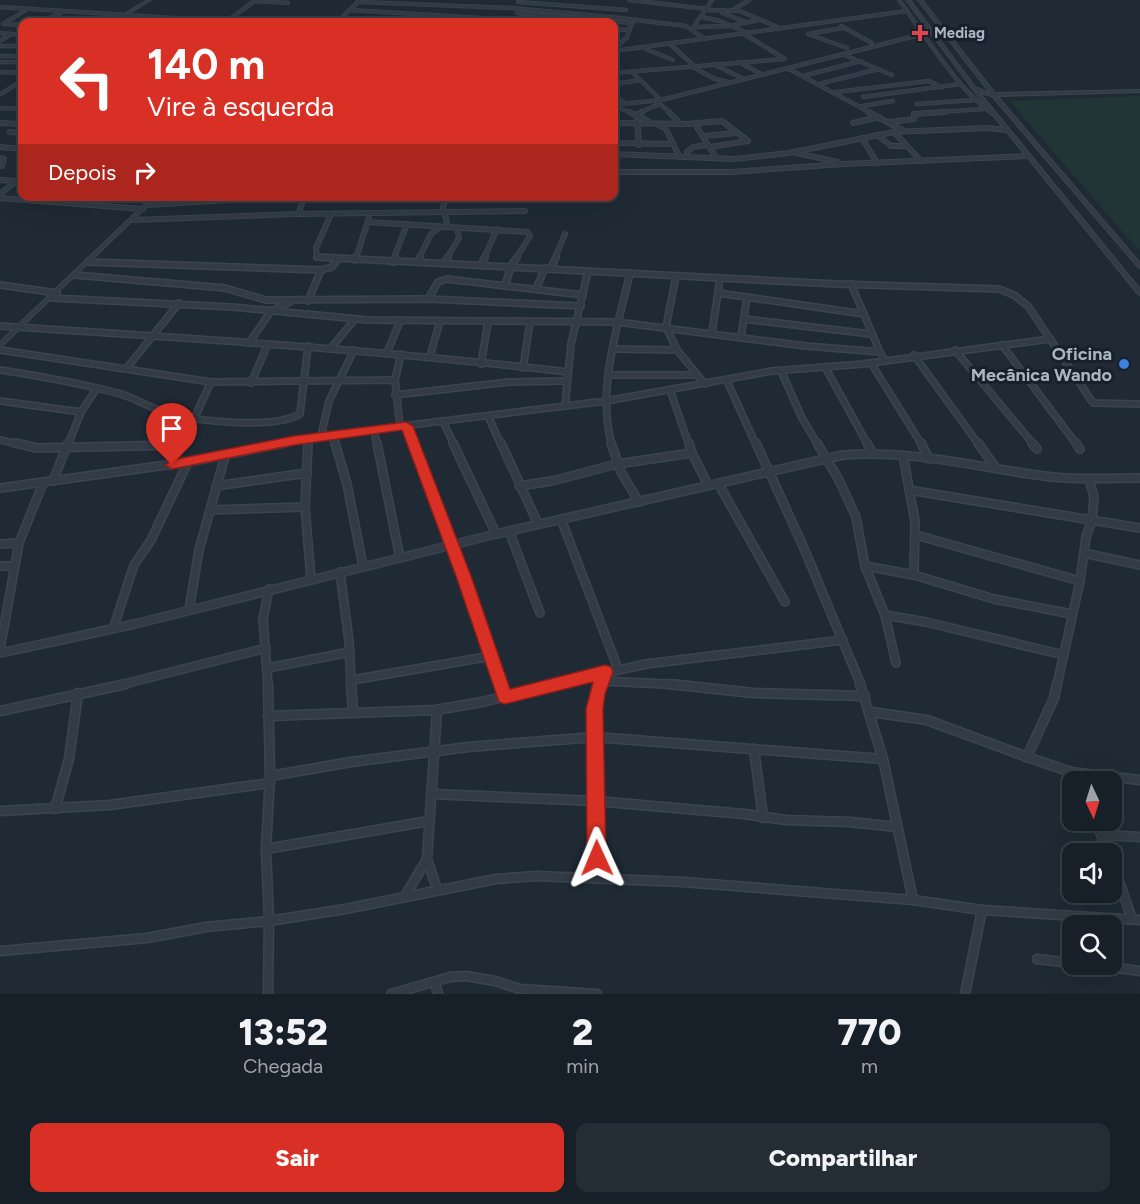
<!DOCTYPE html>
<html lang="pt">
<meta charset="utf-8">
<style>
body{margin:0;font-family:Figtree,sans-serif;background:#242d34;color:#f1f3f6;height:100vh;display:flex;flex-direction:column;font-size:22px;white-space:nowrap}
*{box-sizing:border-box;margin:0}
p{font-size:20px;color:#9ea3a8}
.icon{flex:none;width:33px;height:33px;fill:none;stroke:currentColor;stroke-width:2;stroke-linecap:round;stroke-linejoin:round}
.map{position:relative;height:994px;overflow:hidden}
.details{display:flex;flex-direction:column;background:#172028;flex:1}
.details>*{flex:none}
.guide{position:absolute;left:18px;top:18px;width:600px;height:183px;border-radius:12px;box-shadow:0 6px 24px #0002,0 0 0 2px #363e45;background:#d93025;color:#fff;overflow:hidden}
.needle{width:39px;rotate:176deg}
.tools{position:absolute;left:1062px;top:771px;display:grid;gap:12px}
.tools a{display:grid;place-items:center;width:60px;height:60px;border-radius:12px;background:#172028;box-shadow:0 6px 24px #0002,0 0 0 2px #363e45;font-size:30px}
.pin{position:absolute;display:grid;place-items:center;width:51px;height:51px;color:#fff;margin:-62px -26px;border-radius:50% 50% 50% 0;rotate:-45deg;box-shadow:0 0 6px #0007}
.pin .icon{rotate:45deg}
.me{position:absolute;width:66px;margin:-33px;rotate:359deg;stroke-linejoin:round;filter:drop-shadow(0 0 4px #0008)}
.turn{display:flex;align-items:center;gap:21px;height:126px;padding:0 30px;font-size:27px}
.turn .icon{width:78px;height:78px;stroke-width:2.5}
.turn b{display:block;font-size:42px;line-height:51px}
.then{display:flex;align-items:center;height:57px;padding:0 30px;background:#0003;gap:12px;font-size:22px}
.eta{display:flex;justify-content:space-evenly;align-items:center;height:102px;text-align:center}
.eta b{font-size:36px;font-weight:800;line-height:42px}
.button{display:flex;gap:12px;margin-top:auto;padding:12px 30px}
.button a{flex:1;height:69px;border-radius:12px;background:#d93025;color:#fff;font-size:24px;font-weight:800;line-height:69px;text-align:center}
.button a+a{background:#242d34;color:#f1f3f6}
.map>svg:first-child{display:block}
</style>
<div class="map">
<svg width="1140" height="994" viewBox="0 0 1140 994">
<rect width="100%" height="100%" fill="#1f2a35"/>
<path fill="#213536" d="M1140,96V252L1010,101Z"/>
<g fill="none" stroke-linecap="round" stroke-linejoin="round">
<g stroke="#3c444f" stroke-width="4.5">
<g id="minor-far4">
<path d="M629,0L708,9"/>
<path d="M899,0C921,30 963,97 993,113"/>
<path d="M254,1L288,3"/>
<path d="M358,2L512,8L620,18L686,26L705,39"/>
<path d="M518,2L626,10"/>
<path d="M0,7L236,22"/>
<path d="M349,10L549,22"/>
<path d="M707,10L740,11L780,28"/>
<path d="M731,11L749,0"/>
<path d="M517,13L576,18"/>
<path d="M722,13L746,22"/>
<path d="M701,17L720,21L745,32"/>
<path d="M587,19L633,23"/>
<path d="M65,21L98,22"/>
<path d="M227,21L256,0"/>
<path d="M40,22L61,13"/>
<path d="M457,22L470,18"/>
<path d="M22,25L3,24L26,10"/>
<path d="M841,26L872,43"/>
<path d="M694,27L730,26L759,20"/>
<path d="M843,28L808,34L847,48"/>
<path d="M614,29L628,30"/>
<path d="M693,29C698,17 706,11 712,0"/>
<path d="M0,33L22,35"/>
<path d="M0,41L11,34"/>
<path d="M670,44L693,65"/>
<path d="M0,46H22"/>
<path d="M646,49L673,60"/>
<path d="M614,50L627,37L631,26L628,23"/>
<path d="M614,51L907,11"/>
<path d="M842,54L892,75"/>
<path d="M0,56H22"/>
<path d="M0,62H22"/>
<path d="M739,62L763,75"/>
<path d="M713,64L744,79"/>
<path d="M691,66L715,79L728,82"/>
<path d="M789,69L871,113"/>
<path d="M0,72L22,73"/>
<path d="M632,72L661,100"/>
<path d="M614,73L785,59L744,34"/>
<path d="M803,76L861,61"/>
<path d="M614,84L640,80"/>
<path d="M819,84L879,69"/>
<path d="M836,92L929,81L941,87"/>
<path d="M614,95L625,103"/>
<path d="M863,97L961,84"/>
<path d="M656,101L671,113"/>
<path d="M917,104L975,100"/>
<path d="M614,105L661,100L931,32"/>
<path d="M862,106L893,101"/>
<path d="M616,107L632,113"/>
<path d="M0,108L22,109"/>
<path d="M639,113L659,104"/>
<path d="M924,113L984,109"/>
</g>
</g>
<g stroke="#3c444f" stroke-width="6">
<g id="minor-far3">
<path d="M629,112L649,122"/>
<path d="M669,112L681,124"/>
<path d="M868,112L904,131"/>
<path d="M991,112L993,113"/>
<path d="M635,115L642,112"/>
<path d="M637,121L639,145"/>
<path d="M890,122L914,119V114L945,112"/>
<path d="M0,123L22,124"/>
<path d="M614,123L686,124L722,121L748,141L710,147"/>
<path d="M853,123L879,117"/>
<path d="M695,124L716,158"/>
<path d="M659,125L666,129L679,156"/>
<path d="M10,132L22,133"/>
<path d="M894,132L921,161"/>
<path d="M877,135L891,146H906"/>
<path d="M703,136L737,133"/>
<path d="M862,138L877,163"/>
<path d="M614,143L674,144"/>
<path d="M0,147L22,149"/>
<path d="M796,153L838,162"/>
<path d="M614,154L734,159L789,153L894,132L987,128L1007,130"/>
<path d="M688,157L687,152L693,147L708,145"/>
<path d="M0,158L4,159L2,166"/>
<path d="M614,172H731L844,164L1028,156"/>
<path d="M0,180L17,181"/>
<path d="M0,194L22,177"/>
<path d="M447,196L443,207L448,227"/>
<path d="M0,198L143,209"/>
<path d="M148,205L290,196"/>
<path d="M298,214L305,196"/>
<path d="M331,214L316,248L317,257L339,258"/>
<path d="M133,220L298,214L525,211"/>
<path d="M368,222L528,232L530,236L516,258"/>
<path d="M356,258L369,218"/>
<path d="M394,258L407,224"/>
<path d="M419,258L431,234L440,227"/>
<path d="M447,258L459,238L457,228"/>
<path d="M484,258L497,229"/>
<path d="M555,258L565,234"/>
</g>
</g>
<g stroke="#3c444f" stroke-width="8">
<g id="minor-far2">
<path d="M317,257L836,284L999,289L1014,295L1028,306L1093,403L1140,404"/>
<path d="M355,260L356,257"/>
<path d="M418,261L420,257"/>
<path d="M88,262L321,270L332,267L338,259"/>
<path d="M393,262L395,257"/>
<path d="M445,262L448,257"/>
<path d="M481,265L485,257"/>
<path d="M551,268L556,257"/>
<path d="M75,275L225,288L266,300L428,299L581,306"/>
<path d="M676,276L666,327L677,350L705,384"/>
<path d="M851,284L880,352"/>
<path d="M0,285L57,293"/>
<path d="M505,286L511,266L517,257"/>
<path d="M536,289L545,268"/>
<path d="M718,293L864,314"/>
<path d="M52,298L232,307L368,320L617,322L806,346L880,352L884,360"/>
<path d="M428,299L438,282L447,279L583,295"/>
<path d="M308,301L321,270"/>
<path d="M744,319L871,334"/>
<path d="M0,326C190,338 379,350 568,372"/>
<path d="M712,333L720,278"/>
<path d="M741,337L747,297"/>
<path d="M249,343L271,311L290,302"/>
<path d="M1002,345L1077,445"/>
<path d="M331,348L355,319"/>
<path d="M615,349L677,350"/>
<path d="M0,350L211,382"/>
<path d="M955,350L1034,445"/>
<path d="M387,353L400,321"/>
<path d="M914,355L979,445"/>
<path d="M430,356L440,321"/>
<path d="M871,363L922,445"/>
<path d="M481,364L488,322"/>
<path d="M825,367L868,445"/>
<path d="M523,368L530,322"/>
<path d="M126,369L179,303"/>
<path d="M0,370C39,376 79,383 117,393C134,397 148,407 164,412C195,421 272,430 300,414L308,346"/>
<path d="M781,371L802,418L818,445"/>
<path d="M610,375H696"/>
<path d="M395,380L401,354"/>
<path d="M727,381L756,445"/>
<path d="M251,383L268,344"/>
<path d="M670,390L689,445"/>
<path d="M395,395L509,382L567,381"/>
<path d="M0,401L81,412"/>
<path d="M565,406L571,344L588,271"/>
<path d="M488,416L501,445"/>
<path d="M443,421L454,445"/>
<path d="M406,426L413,445"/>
<path d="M374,430L377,445"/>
<path d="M332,435L335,445"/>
<path d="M321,436L329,401L354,350"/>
<path d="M0,440L22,445"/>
<path d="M68,445L81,412L97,388"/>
<path d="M123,445H173"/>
<path d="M182,445L211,382L395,380L400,426"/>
<path d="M276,445L321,436L606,401L772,371L863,364L1050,339"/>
<path d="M308,445V438"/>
<path d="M612,445C596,390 618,326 630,273"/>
</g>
</g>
<g stroke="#3c444f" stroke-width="10">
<g id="minor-far1">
<path d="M15,443L37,448L181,445"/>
<path d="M308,443L305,507L311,579"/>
<path d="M335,443L347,484L363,566"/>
<path d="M377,443L400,558"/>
<path d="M413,443L464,576L501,685"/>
<path d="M453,443L496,534"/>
<path d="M501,443L538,524"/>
<path d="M611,443L621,472L639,502"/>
<path d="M689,443L692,453"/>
<path d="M756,443L803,546L861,685"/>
<path d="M817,443L839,480L856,517L865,566L885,615L896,663"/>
<path d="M867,443L872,452"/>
<path d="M921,443L929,459"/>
<path d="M978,443L996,468"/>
<path d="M1032,443L1037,449"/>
<path d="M1076,443L1080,449"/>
<path d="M903,455L915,521L914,575L994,599L1072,614"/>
<path d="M172,465L182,443"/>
<path d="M53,481L68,443"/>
<path d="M718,483L785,602"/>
<path d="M216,486L307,473"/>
<path d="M519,486L552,481L617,464L692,453L708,485"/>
<path d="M0,488L188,462L284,443"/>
<path d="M909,490L1140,528"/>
<path d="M210,510L305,507"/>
<path d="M561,519L618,669"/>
<path d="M509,531L540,613"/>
<path d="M916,535L1080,581"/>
<path d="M0,544L19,543"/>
<path d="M1084,553L1140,565"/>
<path d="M0,566H13"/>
<path d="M865,566L914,575"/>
<path d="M340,572L349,641L351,685"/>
<path d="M189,610L199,550L225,456"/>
<path d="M885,615L926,622L1064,655"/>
<path d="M113,629L134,565L151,540L188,462"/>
<path d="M0,649L19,543L43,483"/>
<path d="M0,653L135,624L496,534L843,455C915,449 982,469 1053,477C1082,480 1111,478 1140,478"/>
<path d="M268,668L350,652"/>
<path d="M352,680L492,656"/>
<path d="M601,681L687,685"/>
<path d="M120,685L266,648"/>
<path d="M268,685L263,619L269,589"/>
<path d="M551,685L646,664L843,640"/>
<path d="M600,685L603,678"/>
<path d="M1057,685L1080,581L1086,537L1092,520L1094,497L1089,479"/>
</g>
</g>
<g stroke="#3c444f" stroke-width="11">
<g id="minor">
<path d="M351,684L353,713"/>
<path d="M500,684L505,697"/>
<path d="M668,684L754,693L865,696"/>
<path d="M860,684L883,759L913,900"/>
<path d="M437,710L427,859L437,889"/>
<path d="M0,711L126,684"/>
<path d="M871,712L927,720L1027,757L1054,698L1057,684"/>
<path d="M268,716L436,710L482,702L557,684"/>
<path d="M754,749L763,818"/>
<path d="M1027,757L1071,772L1140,780"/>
<path d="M270,776L351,762L468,747L595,737L883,759"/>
<path d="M431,794L595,801L744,814L786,820L850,822L897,827"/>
<path d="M55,809L69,759L78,693"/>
<path d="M0,811L110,805L270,783"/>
<path d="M1095,820L1109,854"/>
<path d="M1102,835L1140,837"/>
<path d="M266,849L429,821"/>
<path d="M1112,861L1132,919"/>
<path d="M597,877L595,709L601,684"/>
<path d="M405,896L427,859"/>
<path d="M0,951L147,938L206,927L269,921L345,909L496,879L536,876L683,882L913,900L982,910L1140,920"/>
<path d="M1037,959L1072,963"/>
<path d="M1088,964L1140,971"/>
<path d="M435,982L438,994"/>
<path d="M268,994L269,921L266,849L270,776L268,684"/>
<path d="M391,994L450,977L466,976L495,981L520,989L597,994"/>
<path d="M965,994L982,910"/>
</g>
</g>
<g stroke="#3c444f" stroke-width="2">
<g id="tertiary">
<path d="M147,0H151L115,22H111Z"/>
<path d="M358,0H362L338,22H336Z"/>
<path d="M906,0H910L975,87L989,93H990L918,0H922L995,93L1140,90V92L997,96L1140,263V268L1138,267L992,96L987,95L978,91L1140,289V295L1138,294L984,104Z"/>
<path d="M21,80H22V82L0,96V93Z"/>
<path d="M153,196H158L2,346L0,347V342Z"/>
</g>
</g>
<use href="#minor-far4" stroke="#323b46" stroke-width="3"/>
<use href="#minor-far3" stroke="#323b46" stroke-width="4"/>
<use href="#minor-far2" stroke="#323b46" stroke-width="5"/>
<use href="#minor-far1" stroke="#323b46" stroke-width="7"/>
<use href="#minor" stroke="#323b46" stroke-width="8"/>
<use href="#tertiary" fill="#323b46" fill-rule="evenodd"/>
</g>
<path fill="#d93025" stroke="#8d1f18" stroke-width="1.5" d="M406,422L413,426L471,576L510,689L605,665L611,667L613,672L605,694L603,709L606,858L603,865L597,867L590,865L587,858L586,709L593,682L505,704L499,702L456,576L402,430L294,445L172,469L165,465L172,460L294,436Z"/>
<path fill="#e0444e" stroke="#18202a" stroke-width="2" d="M917 24h6v6h6v6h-6v6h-6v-6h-6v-6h6z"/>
<circle fill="#3f7fe0" stroke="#18202a" stroke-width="2" cx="1124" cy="364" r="6"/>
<g text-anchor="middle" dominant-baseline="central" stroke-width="6" stroke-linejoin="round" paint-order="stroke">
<g font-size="15" font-weight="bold" fill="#acb6c3" stroke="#18202a" text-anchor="start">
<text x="934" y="33">Mediag</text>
</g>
<g font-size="18" font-weight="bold" fill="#acb6c3" stroke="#18202a" text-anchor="end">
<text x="1112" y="354">Oficina<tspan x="1112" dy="21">Mecânica Wando</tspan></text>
</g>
</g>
</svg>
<div class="tools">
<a><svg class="needle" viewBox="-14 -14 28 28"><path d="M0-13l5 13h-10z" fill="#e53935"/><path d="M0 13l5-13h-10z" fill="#9ea3a8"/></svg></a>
<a><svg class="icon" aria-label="sound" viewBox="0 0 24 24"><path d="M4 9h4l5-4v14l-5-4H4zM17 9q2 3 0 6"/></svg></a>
<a><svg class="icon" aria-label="search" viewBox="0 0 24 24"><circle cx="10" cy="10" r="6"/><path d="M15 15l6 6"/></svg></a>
</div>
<div class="pin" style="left:172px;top:465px;background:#d93025"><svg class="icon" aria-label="arrive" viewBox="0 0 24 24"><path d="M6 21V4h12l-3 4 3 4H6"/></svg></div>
<svg class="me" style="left:597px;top:858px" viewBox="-20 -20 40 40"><path d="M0-17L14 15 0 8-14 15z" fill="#d93025" stroke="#fff" stroke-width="4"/></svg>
<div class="guide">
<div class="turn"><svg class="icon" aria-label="left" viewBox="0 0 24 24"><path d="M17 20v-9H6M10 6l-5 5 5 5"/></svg><div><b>140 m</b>Vire à esquerda</div></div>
<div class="then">Depois<svg class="icon" aria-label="right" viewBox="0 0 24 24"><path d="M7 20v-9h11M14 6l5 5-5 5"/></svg></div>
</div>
</div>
<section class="details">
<div class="eta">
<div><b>13:52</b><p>Chegada</p></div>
<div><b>2</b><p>min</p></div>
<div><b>770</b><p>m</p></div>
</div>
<div class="button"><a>Sair</a><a>Compartilhar</a></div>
</section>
